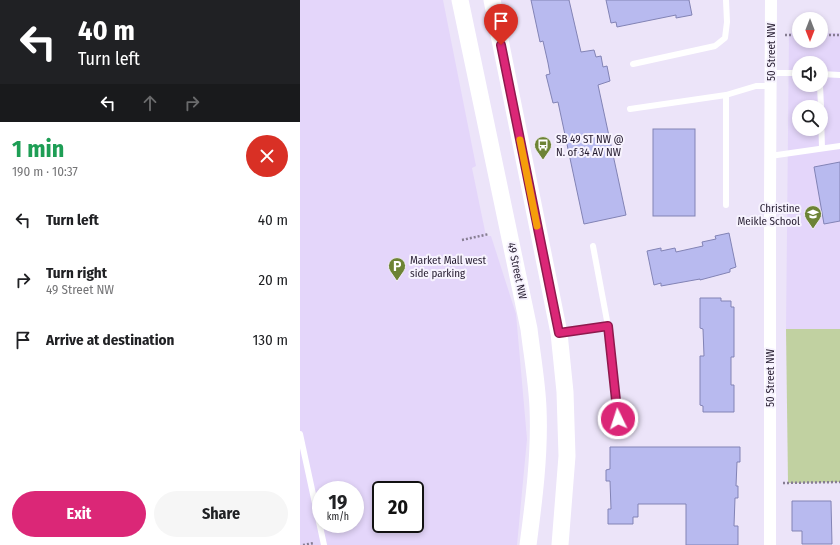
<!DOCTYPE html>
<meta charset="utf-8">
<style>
body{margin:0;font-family:"Fira Sans Condensed",sans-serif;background:#f6f6f6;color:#202124;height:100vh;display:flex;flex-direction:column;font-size:15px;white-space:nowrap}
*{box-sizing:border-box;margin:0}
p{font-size:13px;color:#757577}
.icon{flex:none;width:22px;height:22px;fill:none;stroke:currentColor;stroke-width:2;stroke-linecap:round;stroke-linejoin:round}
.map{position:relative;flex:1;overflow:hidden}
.panel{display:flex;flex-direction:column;background:#fff;width:300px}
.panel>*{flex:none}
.guide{background:#202124;color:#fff;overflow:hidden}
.needle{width:26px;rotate:180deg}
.fabs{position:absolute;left:492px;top:12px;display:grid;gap:8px}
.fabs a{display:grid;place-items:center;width:36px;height:36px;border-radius:50%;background:#fff;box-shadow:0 2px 6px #0003;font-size:20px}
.speed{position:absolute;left:12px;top:481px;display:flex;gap:8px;font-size:20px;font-weight:700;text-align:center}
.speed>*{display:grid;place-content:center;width:52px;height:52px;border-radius:50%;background:#fff;box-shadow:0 2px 6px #0003;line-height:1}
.speed small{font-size:10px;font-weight:400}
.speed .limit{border:2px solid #111;border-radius:6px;background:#fff;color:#111}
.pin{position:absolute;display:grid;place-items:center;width:34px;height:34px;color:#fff;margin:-41px -17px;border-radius:50% 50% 50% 0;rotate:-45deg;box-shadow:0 0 4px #0007}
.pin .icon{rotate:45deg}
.me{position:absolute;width:44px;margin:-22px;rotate:356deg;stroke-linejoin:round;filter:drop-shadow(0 0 3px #0008)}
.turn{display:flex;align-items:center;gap:14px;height:84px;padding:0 12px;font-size:18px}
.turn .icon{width:52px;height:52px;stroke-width:2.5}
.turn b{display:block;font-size:28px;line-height:34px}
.lanes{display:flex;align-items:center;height:38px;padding:0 12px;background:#0003;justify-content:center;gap:20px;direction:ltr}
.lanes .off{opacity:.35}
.round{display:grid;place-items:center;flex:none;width:42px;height:42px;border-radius:21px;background:#f6f6f6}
.overview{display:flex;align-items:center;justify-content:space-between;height:68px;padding:0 12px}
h1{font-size:24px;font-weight:700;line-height:30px;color:#1e9e55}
.action{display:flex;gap:8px;margin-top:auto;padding:8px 12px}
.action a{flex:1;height:46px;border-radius:24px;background:#db2777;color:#fff;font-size:16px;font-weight:700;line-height:46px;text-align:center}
.action a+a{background:#f6f6f6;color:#202124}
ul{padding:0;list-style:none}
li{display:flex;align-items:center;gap:12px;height:60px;padding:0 12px}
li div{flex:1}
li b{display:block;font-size:15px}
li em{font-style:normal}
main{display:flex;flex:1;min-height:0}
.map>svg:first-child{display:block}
</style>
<main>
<section class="panel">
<div class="guide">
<div class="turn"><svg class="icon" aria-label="left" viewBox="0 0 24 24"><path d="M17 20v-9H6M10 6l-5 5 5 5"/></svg><div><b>40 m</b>Turn left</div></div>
<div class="lanes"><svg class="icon" aria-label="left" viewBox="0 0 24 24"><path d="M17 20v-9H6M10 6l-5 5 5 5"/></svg><svg class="icon off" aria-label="ahead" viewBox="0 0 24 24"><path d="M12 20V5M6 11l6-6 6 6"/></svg><svg class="icon off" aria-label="right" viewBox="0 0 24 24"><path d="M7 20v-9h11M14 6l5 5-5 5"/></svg></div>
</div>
<div class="overview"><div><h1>1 min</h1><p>190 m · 10:37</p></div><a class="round" style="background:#d93025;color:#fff"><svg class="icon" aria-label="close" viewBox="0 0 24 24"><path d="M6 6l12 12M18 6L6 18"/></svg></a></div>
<ul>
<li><svg class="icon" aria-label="left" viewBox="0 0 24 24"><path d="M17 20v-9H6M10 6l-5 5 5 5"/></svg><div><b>Turn left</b></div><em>40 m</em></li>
<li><svg class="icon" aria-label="right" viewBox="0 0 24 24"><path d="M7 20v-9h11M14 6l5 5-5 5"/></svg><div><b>Turn right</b><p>49 Street NW</p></div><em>20 m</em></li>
<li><svg class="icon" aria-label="arrive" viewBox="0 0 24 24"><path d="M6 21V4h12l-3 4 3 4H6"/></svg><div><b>Arrive at destination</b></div><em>130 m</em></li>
</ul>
<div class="action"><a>Exit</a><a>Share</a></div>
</section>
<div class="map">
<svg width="540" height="545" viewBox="0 0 540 545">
<rect width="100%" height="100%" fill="#ece4f9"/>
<g fill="#e4d6fa" fill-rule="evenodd">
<path d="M0,0H143L176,166L172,168L186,236H191L216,314L227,439L217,545H0ZM21,490H55V524H21ZM81,490H115V524H81Z"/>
<path d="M489,33H499V41H521V33H540V329H486ZM499,63H521V85H499ZM499,107H521V129H499Z"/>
</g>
<path fill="#c1d1a1" d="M486,329H540V482L488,483Z"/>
<g fill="#b8baef" stroke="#8283b5">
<path d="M231,0H269L281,52L294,50L296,57L301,56L303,67L307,66L310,81L298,85L326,215L284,224L258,102L253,103L246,75L250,74L248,63L243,41L240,42Z"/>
<path d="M306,0H389L392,15L376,18V15L317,27L316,22L311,23Z"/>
<rect x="353" y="129" width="42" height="87"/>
<path d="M540,162V221L524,224L514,167Z"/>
<path d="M429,233L436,267L430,269V272L400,280V279L361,286V283L354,285L347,251L361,248V251L375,248L376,252L403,246L402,242L416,239L415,236Z"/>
<path d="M400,298H421V301H431V307H434V357H431V385H434V412H403V406L400,405V356H404L403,329L400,328Z"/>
<path d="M310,447H440V462H437L436,486H438V498H435L434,526H438V545H386V504H338V517H333V524H308V509H311L310,481H306V470L310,469Z"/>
<path d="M492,501H531L532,544H502V531H492Z"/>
</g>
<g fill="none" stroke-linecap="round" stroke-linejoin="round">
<g stroke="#877e93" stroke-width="2.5" stroke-dasharray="2 2" stroke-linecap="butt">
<path d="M485,35H499"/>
<path d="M521,35H540"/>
<path d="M162,240L189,234"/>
<path d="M483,483L540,482"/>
<path d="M3,545L14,543"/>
</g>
<g stroke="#fff" stroke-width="6">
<path d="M333,64L415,46L425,38L427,22L426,0"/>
<path d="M471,73H499"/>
<path d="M521,74L540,75"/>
<path d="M520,85L521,107"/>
<path d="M330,109L426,95"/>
<path d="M521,115L522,148"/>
<path d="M470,156L540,146"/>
<path d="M426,205V95L456,86H471"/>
<path d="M293,246L308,326L317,419"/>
<path d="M260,332L308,326"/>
<path d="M0,434L24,545"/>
</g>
<g stroke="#fff" stroke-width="12">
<path d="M470,200L471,0"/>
<path d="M470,545V211"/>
</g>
<g stroke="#fff" stroke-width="17">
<path d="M160,0L229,329C232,355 237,382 238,408C240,453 234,500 228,545"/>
<path d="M192,0L259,333L265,392L267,456L260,545"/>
</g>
</g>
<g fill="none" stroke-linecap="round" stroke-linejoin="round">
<g stroke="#8e194d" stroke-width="10">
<path id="route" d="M201,45L259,333L308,326L318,419"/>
</g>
<use href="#route" stroke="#db2777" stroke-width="7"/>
<path stroke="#f59e0b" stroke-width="7" d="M220,140L237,226"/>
</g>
<defs>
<g id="bus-pin" transform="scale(0.9)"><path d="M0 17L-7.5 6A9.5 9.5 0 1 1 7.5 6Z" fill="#6d8335" stroke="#f7f3fe"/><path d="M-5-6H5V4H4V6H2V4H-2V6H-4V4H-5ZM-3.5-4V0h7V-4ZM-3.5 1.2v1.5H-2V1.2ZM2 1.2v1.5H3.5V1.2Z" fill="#fff"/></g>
<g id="school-pin" transform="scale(0.9)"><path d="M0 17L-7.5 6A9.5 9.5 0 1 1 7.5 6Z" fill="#6d8335" stroke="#f7f3fe"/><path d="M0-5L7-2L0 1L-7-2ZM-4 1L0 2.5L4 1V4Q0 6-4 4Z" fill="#fff"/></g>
<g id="parking-pin" transform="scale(0.9)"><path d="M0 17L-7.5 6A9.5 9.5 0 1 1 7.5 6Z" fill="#6d8335" stroke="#f7f3fe"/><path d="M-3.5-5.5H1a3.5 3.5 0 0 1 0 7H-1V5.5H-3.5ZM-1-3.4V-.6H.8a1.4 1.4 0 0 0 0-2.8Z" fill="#fff"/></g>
</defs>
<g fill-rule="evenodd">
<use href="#bus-pin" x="243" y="145"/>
<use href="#school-pin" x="513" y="214"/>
<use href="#parking-pin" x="97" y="266"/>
</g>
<g text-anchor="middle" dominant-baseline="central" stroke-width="4" stroke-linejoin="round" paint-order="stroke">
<g font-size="11" fill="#241b2f" stroke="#f7f3fe">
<text transform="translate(471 52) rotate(-90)">50 Street NW</text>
<text transform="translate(217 271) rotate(78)">49 Street NW</text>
<text transform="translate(470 378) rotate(-90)">50 Street NW</text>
</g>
<g font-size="11" fill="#241b2f" stroke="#f7f3fe" text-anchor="start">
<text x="256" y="139">SB 49 ST NW @<tspan x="256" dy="13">N. of 34 AV NW</tspan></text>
<text x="500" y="208" text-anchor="end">Christine<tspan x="500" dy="13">Meikle School</tspan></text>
<text x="110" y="260">Market Mall west<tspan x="110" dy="13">side parking</tspan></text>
</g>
</g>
</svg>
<div class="fabs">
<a><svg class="needle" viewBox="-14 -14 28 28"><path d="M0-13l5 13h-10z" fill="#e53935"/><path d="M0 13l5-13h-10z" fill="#757577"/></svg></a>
<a><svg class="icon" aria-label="sound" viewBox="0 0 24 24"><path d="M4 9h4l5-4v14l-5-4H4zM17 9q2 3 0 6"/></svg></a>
<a><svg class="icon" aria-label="search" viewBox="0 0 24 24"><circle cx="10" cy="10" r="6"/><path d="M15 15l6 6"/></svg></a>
</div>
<div class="speed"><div>19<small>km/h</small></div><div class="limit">20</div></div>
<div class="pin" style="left:201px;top:45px;background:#d93025"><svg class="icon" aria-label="arrive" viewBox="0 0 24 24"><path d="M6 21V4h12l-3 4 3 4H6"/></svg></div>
<svg class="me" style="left:318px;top:419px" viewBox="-20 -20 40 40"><circle r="17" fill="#db2777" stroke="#fff" stroke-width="3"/><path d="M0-11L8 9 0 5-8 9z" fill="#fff"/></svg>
</div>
</main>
